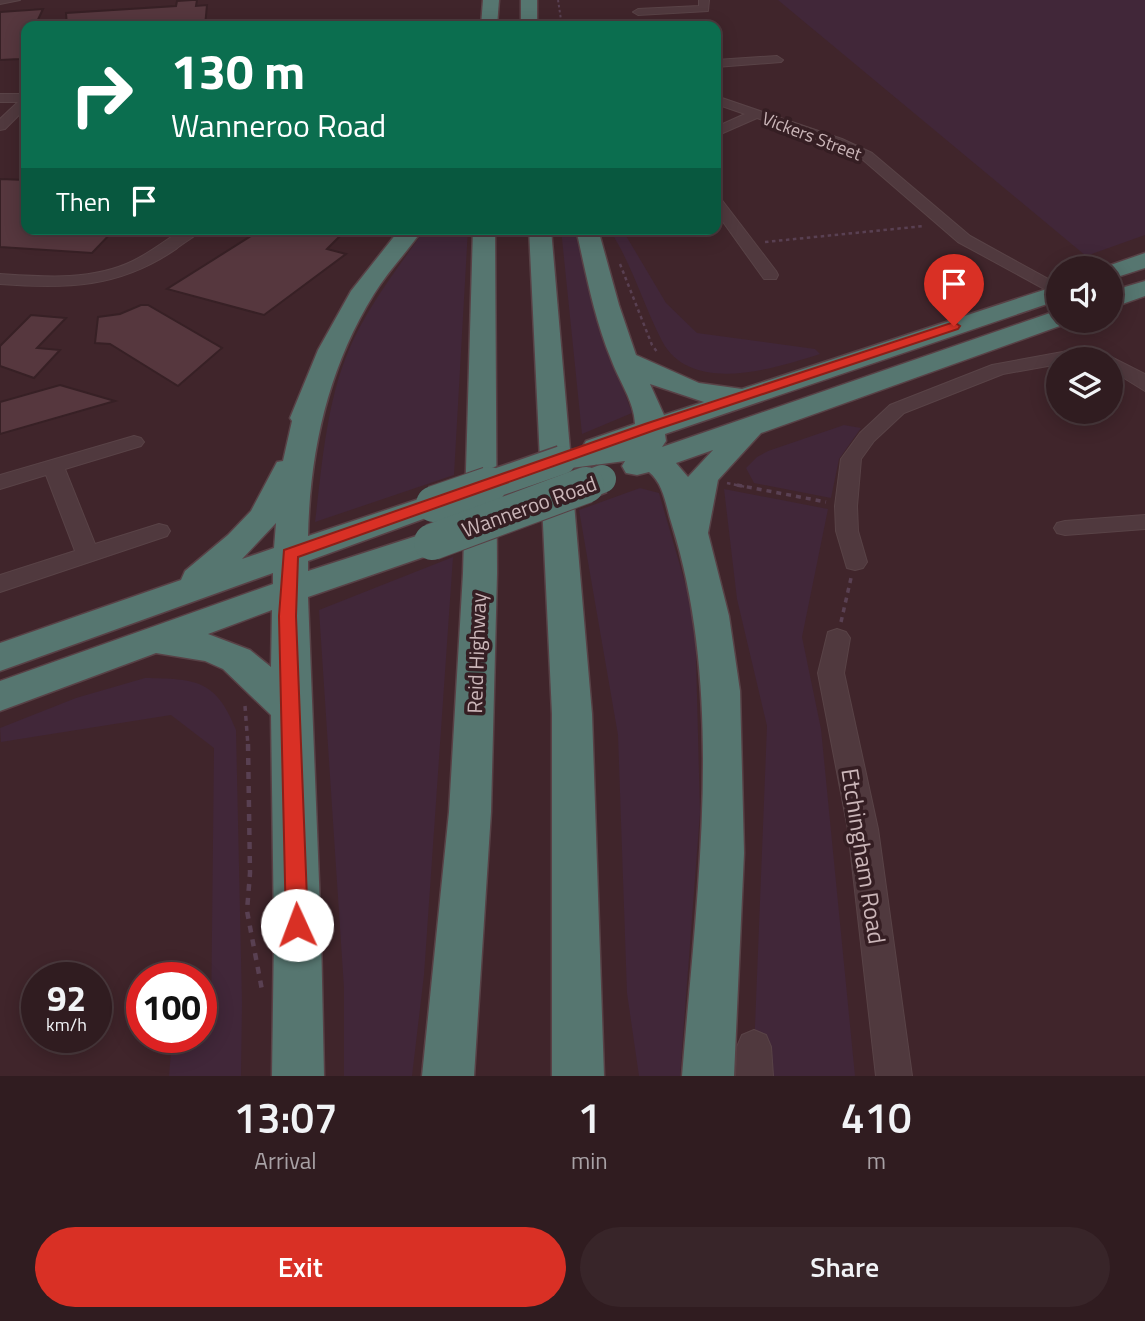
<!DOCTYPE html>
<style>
body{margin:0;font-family:"Titillium Web",sans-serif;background:#382529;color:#f1f3f6;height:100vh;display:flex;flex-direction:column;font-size:26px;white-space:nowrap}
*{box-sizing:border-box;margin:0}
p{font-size:23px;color:#a8a1a5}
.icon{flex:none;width:38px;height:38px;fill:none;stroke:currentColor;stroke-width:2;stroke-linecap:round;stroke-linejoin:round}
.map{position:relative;height:1076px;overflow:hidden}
.drawer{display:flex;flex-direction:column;background:#301c20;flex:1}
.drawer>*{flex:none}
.banner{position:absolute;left:21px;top:21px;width:700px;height:214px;border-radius:14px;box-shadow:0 4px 18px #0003,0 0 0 2px #4b3a3e;background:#0b6e4f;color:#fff;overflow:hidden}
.fabs{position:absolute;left:1046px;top:256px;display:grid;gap:14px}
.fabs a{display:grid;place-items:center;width:77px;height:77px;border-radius:50%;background:#301c20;box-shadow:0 4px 18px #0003,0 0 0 2px #4b3a3e;font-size:35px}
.speed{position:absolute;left:21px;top:962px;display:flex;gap:14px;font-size:35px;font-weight:700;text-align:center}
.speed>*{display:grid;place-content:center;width:91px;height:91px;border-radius:50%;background:#301c20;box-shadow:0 4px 18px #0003,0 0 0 2px #4b3a3e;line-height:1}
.speed small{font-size:18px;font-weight:400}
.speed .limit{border:10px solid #d22;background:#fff;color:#111}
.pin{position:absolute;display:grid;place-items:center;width:60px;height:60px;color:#fff;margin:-72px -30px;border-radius:50% 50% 50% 0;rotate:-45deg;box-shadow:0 0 7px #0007}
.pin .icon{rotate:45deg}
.me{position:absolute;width:77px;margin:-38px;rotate:358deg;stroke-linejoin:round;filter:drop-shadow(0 0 5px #0008)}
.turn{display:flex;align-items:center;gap:24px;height:147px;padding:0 35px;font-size:32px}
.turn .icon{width:91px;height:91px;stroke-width:2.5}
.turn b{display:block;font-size:49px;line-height:60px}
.then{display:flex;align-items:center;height:66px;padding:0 35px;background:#0003;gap:14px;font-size:26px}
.eta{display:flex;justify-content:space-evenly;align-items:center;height:119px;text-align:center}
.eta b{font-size:42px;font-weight:600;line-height:49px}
.action{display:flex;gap:14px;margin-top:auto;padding:14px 35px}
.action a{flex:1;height:80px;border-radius:42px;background:#d93025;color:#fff;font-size:28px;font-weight:600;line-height:80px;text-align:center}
.action a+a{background:#382529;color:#f1f3f6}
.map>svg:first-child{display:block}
</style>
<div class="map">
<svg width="1145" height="1076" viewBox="0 0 1145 1076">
<rect width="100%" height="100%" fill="#40252b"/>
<g fill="#412739">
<path d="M778,0H1145V235L1086,256Z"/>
<path d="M425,229H468L454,475L315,522C322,466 326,405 348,352C366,308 398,268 425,229Z"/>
<path d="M561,229H576L593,305L632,413L582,434Z"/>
<path d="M609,229H622L666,303L697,333L815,349L820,354C776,368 691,396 662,341C643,304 632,264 609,229Z"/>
<path d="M844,425L861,428L839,459L831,498L754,483L746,468L757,457L768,451Z"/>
<path d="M640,488L659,493L695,617L700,813L680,1076H639L627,993L618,735L579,510Z"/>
<path d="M724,489L828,509L802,637L821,729L855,1076H753L767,726L737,599Z"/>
<path d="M453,557L424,975L412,1076H344V988L319,610Z"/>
<path d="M145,678C195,679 216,679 236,730L242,1003L241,1076H169L171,1052L192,1038H201V1032L211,1024L214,748L171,715L1,742L0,728L76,698Z"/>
</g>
<g fill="#56373e" stroke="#372025" stroke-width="2">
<path d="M192,0H197L196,6L207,5L205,26H67L66,13L176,6L177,1Z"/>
<path d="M43,9L35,26H26V46L20,59L0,60V12Z"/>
<path d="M0,179L26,180V229H115L92,253L0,247Z"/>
<path d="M262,229H347L327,249L346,254L264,315L167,289Z"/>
<path d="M141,305H148L222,348L178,386L110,344L95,343L98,317L120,314Z"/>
<path d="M31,315L66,318L37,348L60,350L34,378L0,366V346Z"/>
<path d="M60,385L115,401L0,434V402Z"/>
</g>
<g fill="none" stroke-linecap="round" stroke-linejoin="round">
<g stroke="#594347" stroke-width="2">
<g id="minor">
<path d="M0,0H20L0,4Z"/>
<path d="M699,0H709L708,11L638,15L633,12L638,9L699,6Z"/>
<path d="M777,56L783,60L781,62L716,67V60Z"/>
<path d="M0,94H26V108L5,129L0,130V119L18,102H0Z"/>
<path d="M716,96L842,139L872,153L970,236L1059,285V297L958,242L862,159L832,145L757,118L716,136V127L745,114L716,104Z"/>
<path d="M716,198L721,199L776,271L778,275L776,279H764L716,212Z"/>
<path d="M183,229H202C195,237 184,242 176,249C119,288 67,289 0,284V274C44,277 92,281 133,261C151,252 166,240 183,229Z"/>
<path d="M1068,351L1094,353L1103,359H1059V364L1003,374L904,413L874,441L861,459L857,506L858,531L867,562L863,568L855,570L847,568L836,531L835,506L841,459L860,433L890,405L992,365Z"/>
<path d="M1111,357L1145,374V391L1111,370V359H1106Z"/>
<path d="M134,436L141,438L144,442L141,446L65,469L95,544L159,524L167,526L170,531L167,536L0,592V575L75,551L46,475L0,489V475Z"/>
<path d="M1145,515V529L1065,535L1057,533L1054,528L1057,523L1065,521Z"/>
<path d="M837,629L846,632L850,638L844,673L878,829L912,1076H876L848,829L818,673L828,632Z"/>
<path d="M754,1030L766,1035L771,1047L773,1076H736L737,1047L742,1035Z"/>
</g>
</g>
<g stroke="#584146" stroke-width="3">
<g id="highway">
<path d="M483,0H499L497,26H481Z"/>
<rect x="521" y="0" width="16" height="26"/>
<path d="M400,229H423C408,251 388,271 374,294C328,368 310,450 308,536L434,494L445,497L450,504L445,511L308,561V571L432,531L444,534L449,542L444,550L308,597L321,933L324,1076H272L274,933L271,715L223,669L205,661L156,653L0,711V681L273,584V573L0,671V643L181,580L185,571L228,535L251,511L277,462L283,461L292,421L290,418L318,350L351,291ZM276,523L274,548L242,559ZM272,610L271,667L250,650L208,634Z"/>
<path d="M473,229H495L497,573L491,812L474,1076H422L449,812L463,573Z"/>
<path d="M529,229H551L570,450L582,448L586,441L635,424C634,401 619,381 611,359C594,318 586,273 576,229H598L619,305L636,355L699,383L742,389L1059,285V300L665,434L666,441L662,447L1050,313L1059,310V320H1070L1068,323L761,433L718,480L708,533L729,616L740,691L744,853L734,1076H682C696,898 726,698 672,525C666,507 664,484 649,472L637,475L626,473L622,466L625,461L571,468L592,714L604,1076H552V714ZM650,384L704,402L664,415ZM713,450L688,477L676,463Z"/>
<path d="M1145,253V268L1111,279V268H1102Z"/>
<path d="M1145,281V296L1111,308V291Z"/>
</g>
</g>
<path stroke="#594052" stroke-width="2" stroke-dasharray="2.5 2.5" stroke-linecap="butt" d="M558,0L562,26"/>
<g stroke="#594052" stroke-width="2.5" stroke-dasharray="3.5 3.5" stroke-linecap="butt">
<path d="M765,242L924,226"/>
<path d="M620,264L652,345L658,353"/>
<path d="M1068,268L1099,257"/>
<path d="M727,483L746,487"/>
</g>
<g stroke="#594052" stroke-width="3.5" stroke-dasharray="5 5" stroke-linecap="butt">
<path d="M737,485L826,502"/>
<path d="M841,622L851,578"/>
<path d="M245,706L248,746"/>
</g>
<path stroke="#594052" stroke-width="4.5" stroke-dasharray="7 7" stroke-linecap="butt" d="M248,744L250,873L247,911L262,990"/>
<use href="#minor" fill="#50393e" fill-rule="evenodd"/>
<use href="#highway" fill="#567670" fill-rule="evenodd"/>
<g stroke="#584146" stroke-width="31" stroke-linecap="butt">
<g id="highway-bridge-far1">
<path d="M484,487L562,460"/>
<path d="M581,487L602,479"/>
</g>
</g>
<g stroke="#584146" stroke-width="38" stroke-linecap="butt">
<g id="highway-bridge">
<path d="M434,504L489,485"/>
<path d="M432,542L586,485"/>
</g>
</g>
<use href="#highway-bridge-far1" stroke="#567670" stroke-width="28"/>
<use href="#highway-bridge" stroke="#567670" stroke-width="36"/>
</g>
<path fill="#d93025" stroke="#8d1f18" stroke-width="2" d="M954,322L960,326L958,329L655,430L298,557L296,616L308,925L305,932L297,935L289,932L286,925L279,616L284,550L645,424Z"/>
<g text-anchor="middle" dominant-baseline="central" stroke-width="7" stroke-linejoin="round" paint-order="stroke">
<g font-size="18" fill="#cbb6b9" stroke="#351e23">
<text transform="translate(812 136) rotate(21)">Vickers Street</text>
</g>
<g font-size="21" fill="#cbb6b9" stroke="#351e23">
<text transform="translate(529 506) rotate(-20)">Wanneroo Road</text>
<text transform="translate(476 653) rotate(-88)">Reid Highway</text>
</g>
<g font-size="24" fill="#cbb6b9" stroke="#351e23">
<text transform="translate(864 856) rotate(81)">Etchingham Road</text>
</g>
</g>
</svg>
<div class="fabs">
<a><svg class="icon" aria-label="sound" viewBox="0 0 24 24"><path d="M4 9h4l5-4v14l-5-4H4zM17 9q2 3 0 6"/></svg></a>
<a><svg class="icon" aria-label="layers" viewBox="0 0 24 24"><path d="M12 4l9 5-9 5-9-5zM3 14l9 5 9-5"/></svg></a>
</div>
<div class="speed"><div>92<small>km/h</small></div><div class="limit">100</div></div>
<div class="pin" style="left:954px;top:326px;background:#d93025"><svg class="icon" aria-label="arrive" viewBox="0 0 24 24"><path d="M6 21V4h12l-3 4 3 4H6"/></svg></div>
<svg class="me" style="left:297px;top:925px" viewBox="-20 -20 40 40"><circle r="19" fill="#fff"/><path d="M0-13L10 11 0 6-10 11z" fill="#d93025"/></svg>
<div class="banner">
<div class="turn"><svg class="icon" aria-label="right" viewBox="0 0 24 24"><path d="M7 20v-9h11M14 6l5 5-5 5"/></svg><div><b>130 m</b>Wanneroo Road</div></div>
<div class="then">Then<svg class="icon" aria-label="arrive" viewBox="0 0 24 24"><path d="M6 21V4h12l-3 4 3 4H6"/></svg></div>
</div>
</div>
<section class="drawer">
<div class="eta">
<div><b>13:07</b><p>Arrival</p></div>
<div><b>1</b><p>min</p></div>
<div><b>410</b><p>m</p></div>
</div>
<div class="action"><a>Exit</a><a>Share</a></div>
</section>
